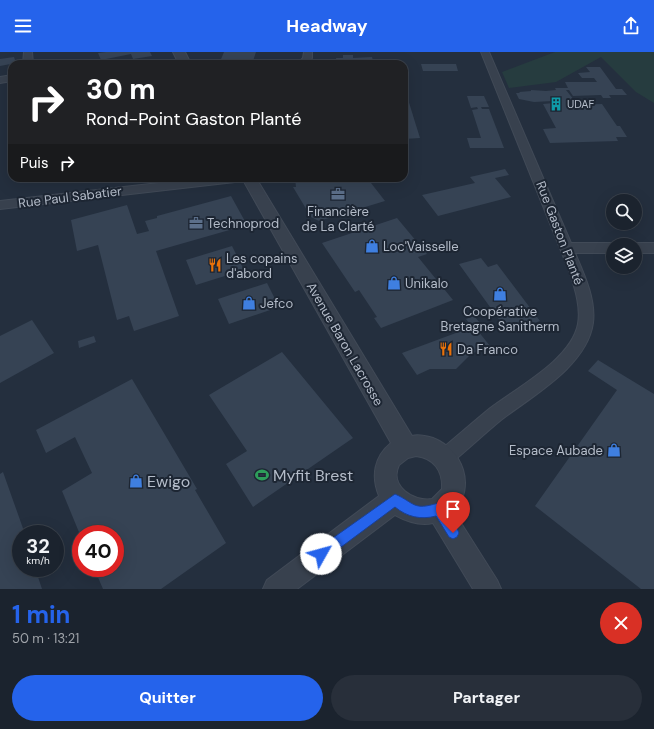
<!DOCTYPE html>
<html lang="fr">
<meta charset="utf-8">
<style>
body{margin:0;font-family:"DM Sans",sans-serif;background:#282f3a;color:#f1f3f6;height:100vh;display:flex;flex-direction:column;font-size:15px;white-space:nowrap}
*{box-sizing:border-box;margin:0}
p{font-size:13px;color:#a0a4aa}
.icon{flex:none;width:22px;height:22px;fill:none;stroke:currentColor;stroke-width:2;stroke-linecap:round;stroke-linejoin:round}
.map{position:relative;height:537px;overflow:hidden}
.drawer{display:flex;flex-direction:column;background:#1b232e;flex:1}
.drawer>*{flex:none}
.banner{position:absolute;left:8px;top:8px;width:400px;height:122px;border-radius:12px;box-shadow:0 4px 16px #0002,0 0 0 1px #39404a;background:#202124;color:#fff;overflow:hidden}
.tools{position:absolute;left:606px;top:142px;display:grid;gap:8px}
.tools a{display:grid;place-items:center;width:36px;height:36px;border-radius:50%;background:#1b232e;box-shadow:0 4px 16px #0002,0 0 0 1px #39404a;font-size:20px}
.speed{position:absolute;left:12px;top:473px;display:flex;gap:8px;font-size:20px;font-weight:700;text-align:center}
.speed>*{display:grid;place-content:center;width:52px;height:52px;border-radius:50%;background:#1b232e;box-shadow:0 4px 16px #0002,0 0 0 1px #39404a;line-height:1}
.speed small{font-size:10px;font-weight:400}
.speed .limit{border:6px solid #d22;background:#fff;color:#111}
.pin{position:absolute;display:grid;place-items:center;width:34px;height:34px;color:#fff;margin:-41px -17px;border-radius:50% 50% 50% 0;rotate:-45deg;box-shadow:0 0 4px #0007}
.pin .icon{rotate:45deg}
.me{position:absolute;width:44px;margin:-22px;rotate:52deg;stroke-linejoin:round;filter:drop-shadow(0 0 3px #0008)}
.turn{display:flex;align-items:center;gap:14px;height:84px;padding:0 12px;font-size:18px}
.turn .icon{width:52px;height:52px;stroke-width:2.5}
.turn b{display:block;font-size:28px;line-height:34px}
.then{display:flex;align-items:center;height:38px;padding:0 12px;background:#0003;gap:8px;font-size:15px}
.round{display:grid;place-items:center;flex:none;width:42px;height:42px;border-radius:21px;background:#282f3a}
.head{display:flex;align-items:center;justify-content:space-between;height:68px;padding:0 12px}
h1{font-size:24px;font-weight:700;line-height:30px;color:#2563eb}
.button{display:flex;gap:8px;margin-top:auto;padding:8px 12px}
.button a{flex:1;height:46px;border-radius:24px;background:#2563eb;color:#fff;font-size:16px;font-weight:700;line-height:46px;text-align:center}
.button a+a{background:#282f3a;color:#f1f3f6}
header{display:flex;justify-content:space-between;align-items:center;height:52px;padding:0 12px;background:#2563eb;color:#fff;font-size:18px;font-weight:700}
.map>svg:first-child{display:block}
</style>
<header><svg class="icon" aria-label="menu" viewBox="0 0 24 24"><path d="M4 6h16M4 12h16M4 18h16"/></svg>Headway<svg class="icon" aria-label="share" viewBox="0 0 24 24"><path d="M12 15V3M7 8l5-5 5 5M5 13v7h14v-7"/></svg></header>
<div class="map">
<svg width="654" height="537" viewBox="0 0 654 537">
<rect width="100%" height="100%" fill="#242f3e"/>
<path fill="#263c3f" d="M555,0H654V51L636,40L601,5L556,30L509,36L502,20Z"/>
<g fill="#364354">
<path d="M106,0H150L152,4L133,7L131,2L101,8L98,1Z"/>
<path d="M224,0H256L252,12H219Z"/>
<path d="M343,3H353V6L372,5L374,12H337L336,6H343Z"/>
<path d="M14,5L16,11L0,14V7Z"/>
<path d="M421,12H456L458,19H423Z"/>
<path d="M586,15H600L616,37H622L627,43H609L611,46H603L601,43L573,44L569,38H566L574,48L566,49L568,53L602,52L617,74H620L627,85H616L618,89L550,91L543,77L556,76L543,52L554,51L552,49L534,50L519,47L516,41H520L519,40L531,39V38L546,39L556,38L555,36H568L565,30H597L594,26H582L578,21L590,20Z"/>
<path d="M404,41H406L420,86L404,87Z"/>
<path d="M467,44H484L489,55H481L482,57H489L504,96H470L467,86H481L472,58L478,57L477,55L471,56Z"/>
<path d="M505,117L509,123L495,126L511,145L438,164L422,143L475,131L470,125Z"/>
<path d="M46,126H64V127L47,131Z"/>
<path d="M295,126H364L365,130L371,131L385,149L319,169L311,165L293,135H296Z"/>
<path d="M231,144L247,173L156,199L179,264L134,279L129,264L117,268L98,193L77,199L71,168L127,153L137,182L149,179L145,169L157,166V164Z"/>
<path d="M397,166L427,202L418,205L453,248L381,276L374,266L377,265L359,238L355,240L322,191Z"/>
<path d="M232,194L244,218L196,233L186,208Z"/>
<path d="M481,206L488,215L497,212L540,269L508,280L459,212Z"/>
<path d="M267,231L279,255L229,272L218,247Z"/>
<path d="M474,264L480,271L474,274L490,294L471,302L456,317H430L417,323L402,301L472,275L466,267Z"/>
<path d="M32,268L54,301L0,331V284Z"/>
<path d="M94,284L96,290L79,296L78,289Z"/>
<path d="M282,300L353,386L253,455L226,412L247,399L209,343Z"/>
<path d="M598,308L654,342V537H641L535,454L617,338L588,319Z"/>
<path d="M132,327L197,437L195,438L226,491L161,537H103L94,516H115V482H81V485L62,439L92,421L75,385L46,401L36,378Z"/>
<path d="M3,420L25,482H21V516H35L42,537H0V422Z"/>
</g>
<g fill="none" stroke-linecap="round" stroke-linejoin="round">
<g stroke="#414a57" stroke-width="2">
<g id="minor">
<path d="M24,0H32L33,12H23Z"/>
<path d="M304,0H312V6L307,12H297L303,6Z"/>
<path d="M481,0H489L571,191H613L618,193H613V201H575C584,222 596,247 593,271C587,314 532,344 501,368C484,382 467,398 450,412L444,415L438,412L435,406L438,400C455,386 472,371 489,357C516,336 571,308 578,272C581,255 575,237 570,221Z"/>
<path d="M12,23V29L0,31V25Z"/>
<path d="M203,126H241L235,130L0,157V149Z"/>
<path d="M635,191H654V201H635V193H630Z"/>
</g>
</g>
<g stroke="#414a57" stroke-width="2">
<g id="tertiary">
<path d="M173,0H185L191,12H179Z"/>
<path d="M242,126H256L412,384C419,382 426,384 433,386C463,398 476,434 454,460L497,528L501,537H473L433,471C420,474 406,469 395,463L297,537H263L267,528L379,444C371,424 374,405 391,391ZM416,404C434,406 443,419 442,437L432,447C413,450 389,434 399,413L408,406Z"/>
</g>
</g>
<use href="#minor" fill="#38414e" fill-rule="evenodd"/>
<use href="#tertiary" fill="#38414e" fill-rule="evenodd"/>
</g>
<path fill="#2563eb" stroke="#184099" d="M395,442C415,451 413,459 438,451L443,453L457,476L459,481L457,485L453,487L449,485L436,464C421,468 407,465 395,455L325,507L321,509L316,507L315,502L316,498Z"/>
<defs>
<g id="building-bare" transform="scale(1.08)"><path d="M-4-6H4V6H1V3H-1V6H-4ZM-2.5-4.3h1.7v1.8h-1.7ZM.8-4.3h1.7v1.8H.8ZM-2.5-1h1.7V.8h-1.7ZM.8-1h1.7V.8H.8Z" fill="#0f9aa8" stroke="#1d2633" stroke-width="2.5" paint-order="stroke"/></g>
<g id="office-bare" transform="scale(1.08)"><path d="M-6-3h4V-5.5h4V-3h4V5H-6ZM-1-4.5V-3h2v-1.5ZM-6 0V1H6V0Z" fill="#5c6f8a" stroke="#1d2633" stroke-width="2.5" paint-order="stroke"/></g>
<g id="shop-bare" transform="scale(1.08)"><path d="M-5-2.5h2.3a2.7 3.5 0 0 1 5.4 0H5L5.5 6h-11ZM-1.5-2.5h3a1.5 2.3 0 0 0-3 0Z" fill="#3f7fe0" stroke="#1d2633" stroke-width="2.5" paint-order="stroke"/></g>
<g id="restaurant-bare" transform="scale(1.08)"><path d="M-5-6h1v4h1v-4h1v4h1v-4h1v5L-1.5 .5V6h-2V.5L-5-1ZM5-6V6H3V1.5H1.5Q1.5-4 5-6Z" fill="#e8710a" stroke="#1d2633" stroke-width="2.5" paint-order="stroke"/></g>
<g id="stadium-bare" transform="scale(1.08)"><path d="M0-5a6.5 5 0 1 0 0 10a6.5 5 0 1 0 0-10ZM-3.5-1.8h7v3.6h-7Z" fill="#2e9e5b" stroke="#1d2633" stroke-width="2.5" paint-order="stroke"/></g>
</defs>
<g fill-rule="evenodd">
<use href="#building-bare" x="556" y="52"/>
<use href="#office-bare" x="338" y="142"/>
<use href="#office-bare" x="196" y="171"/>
<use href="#shop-bare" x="372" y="194"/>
<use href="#restaurant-bare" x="215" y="213"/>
<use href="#shop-bare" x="394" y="231"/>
<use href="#shop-bare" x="500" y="242"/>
<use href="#shop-bare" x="249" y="251"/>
<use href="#restaurant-bare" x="446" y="297"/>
<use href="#shop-bare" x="614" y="398"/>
<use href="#stadium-bare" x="262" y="423"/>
<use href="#shop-bare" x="136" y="429"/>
</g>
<g text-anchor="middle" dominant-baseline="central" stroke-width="4" stroke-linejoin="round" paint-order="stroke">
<g font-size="11" fill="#b4bcc9" stroke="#1d2633" text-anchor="start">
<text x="567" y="52">UDAF</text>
</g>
<g font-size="13" fill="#b4bcc9" stroke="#1d2633">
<text transform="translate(70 145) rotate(-7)">Rue Paul Sabatier</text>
<text transform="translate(560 181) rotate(69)">Rue Gaston Planté</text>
<text transform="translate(345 292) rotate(60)">Avenue Baron Lacrosse</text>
</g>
<g font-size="13" fill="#b4bcc9" stroke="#1d2633" text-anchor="start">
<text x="338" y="159" text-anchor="middle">Financière<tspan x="338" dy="15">de La Clarté</tspan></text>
<text x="207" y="171">Technoprod</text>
<text x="383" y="194">Loc'Vaisselle</text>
<text x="226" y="206">Les copains<tspan x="226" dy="15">d'abord</tspan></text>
<text x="405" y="231">Unikalo</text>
<text x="260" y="251">Jefco</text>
<text x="500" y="259" text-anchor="middle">Coopérative<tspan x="500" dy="15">Bretagne Sanitherm</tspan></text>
<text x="457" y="297">Da Franco</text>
<text x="603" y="398" text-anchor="end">Espace Aubade</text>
</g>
<g font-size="16" fill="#b4bcc9" stroke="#1d2633" text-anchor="start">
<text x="273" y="423">Myfit Brest</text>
<text x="147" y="429">Ewigo</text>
</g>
</g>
</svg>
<div class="tools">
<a><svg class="icon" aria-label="search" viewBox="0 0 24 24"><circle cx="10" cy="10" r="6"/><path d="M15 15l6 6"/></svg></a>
<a><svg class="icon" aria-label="layers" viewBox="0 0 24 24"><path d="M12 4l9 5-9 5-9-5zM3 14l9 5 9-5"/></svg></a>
</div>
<div class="speed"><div>32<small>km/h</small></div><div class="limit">40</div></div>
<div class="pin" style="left:453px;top:481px;background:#d93025"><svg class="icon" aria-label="arrive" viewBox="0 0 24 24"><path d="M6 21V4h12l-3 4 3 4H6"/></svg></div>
<svg class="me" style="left:321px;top:502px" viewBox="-20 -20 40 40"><circle r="19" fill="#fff"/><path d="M0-13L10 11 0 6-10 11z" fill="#2563eb"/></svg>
<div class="banner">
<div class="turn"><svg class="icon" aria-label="right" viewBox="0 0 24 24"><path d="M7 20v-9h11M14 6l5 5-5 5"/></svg><div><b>30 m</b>Rond-Point Gaston Planté</div></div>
<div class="then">Puis<svg class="icon" aria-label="right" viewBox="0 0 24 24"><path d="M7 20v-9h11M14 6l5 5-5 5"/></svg></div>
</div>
</div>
<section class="drawer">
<div class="head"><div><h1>1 min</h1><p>50 m · 13:21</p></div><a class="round" style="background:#d93025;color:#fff"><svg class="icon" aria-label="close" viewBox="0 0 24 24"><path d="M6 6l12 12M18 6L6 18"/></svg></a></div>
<div class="button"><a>Quitter</a><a>Partager</a></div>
</section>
